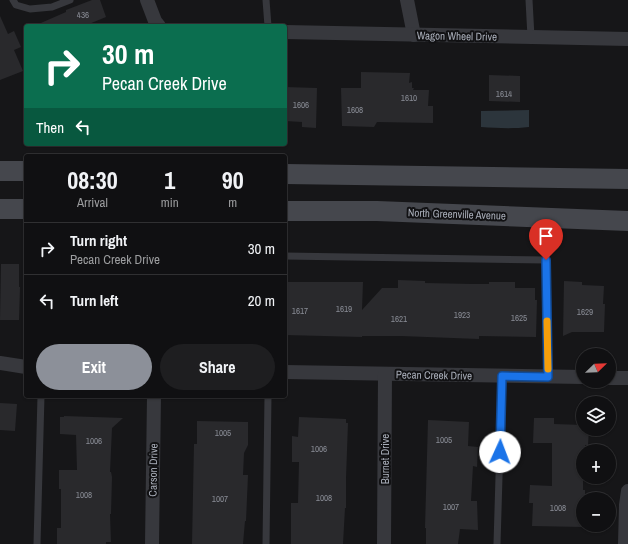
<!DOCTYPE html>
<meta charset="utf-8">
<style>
body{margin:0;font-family:"Archivo Narrow",sans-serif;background:#1e1e20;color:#f1f3f6;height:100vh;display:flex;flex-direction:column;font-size:15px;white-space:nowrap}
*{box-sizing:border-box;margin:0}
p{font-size:13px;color:#9c9d9f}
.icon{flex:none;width:22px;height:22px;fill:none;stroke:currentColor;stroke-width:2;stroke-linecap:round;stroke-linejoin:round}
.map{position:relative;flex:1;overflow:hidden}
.panel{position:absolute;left:24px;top:154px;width:263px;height:244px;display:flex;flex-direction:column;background:#101012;border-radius:4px;box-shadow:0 1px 3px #0004,0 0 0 1px #303032}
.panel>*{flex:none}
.hud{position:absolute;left:24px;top:24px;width:263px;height:122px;border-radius:4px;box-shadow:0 1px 3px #0004,0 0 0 1px #303032;background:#0b6e4f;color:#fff;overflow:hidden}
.needle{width:26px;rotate:67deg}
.fabs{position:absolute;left:576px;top:348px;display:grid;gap:8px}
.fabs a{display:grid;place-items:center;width:40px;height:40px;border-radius:50%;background:#101012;box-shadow:0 1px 3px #0004,0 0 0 1px #303032;font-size:20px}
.pin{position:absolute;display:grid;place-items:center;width:34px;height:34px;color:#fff;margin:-41px -17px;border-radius:50% 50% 50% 0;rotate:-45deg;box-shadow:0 0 4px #0007}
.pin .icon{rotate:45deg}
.me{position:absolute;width:44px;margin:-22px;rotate:2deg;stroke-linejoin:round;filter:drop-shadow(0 0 3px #0008)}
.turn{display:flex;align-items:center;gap:14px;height:84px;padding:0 12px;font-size:18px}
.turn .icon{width:52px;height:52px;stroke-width:2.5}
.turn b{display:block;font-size:28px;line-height:34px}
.then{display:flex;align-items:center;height:38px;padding:0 12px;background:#0003;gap:8px;font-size:15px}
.eta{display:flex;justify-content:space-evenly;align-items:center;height:68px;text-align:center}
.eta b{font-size:24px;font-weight:700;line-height:28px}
.primary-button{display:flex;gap:8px;margin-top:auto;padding:8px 12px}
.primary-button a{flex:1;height:46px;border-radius:24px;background:#8c9099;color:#fff;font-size:16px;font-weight:700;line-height:46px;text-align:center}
.primary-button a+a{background:#1e1e20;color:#f1f3f6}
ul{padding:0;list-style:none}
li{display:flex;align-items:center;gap:12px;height:52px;padding:0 12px;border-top:1px solid #303032}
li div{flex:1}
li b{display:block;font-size:15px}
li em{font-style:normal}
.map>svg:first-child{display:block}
</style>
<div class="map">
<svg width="628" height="544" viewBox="0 0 628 544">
<rect width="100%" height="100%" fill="#161618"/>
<path fill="#2c353c" d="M529,110V127C512,129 497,128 481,127V111Z"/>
<g fill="#29292c">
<path d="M92,0H100L106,17L84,26H34L66,12V10Z"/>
<path d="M0,16L8,34L14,31L21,47L14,50L23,71L0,80Z"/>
<path d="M361,72L410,73L409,83L412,82V88H414L413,90H429L428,106H433V123L377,122L374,127L342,126L341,88H361Z"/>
<path d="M489,75L520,76V102L489,101Z"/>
<path d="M285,87L317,88L316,128L302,127V122L285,121Z"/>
<path d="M1,264H19V287H20L19,320H0Z"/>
<path d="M398,280L425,281V283L472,284H489V282H515V288H535V300H537L536,337L479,336V339L401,336H362V337L285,335V282H363L362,310L382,288H398Z"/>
<path d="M564,281L582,282V285L604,286L603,304H605L604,332H572L563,336Z"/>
<path d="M0,403L17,404L15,431L0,430Z"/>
<path d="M64,416L123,418L112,428L110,472H111L112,477L111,514H110L111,542H106V544H57V528H61V489H59V470H77L76,435L60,434V417H64Z"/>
<path d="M299,417L346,419V423H348L346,478V508H345L343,544H291V503H298L299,462H292V436L298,437Z"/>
<path d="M534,418H554V424L583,425V429H589L588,445H585V451H583V490H585V499H583V527L532,526L533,503H529L530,485L552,486V443H533Z"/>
<path d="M428,420L469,422L468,446L478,447L477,467L473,466L471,501H477L478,530L460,529L458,544H426V528H425Z"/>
<path d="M197,421L248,422V445L244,453L243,475H248L246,521H245L243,544H192L194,444H197Z"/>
</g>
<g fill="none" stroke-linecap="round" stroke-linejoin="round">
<g stroke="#37383d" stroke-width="7">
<path d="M13,0L16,5L30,9L52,7L70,0"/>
<path d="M266,0L268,26"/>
<path d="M529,0L531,37"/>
<path d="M285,256L546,260L548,377"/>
<path d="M37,544L41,396"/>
<path d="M266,544L268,396"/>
<path d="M497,544L502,376"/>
</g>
<g stroke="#37383d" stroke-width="14">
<path d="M147,0L155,21L159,26"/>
<path d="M407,0L414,35"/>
<path d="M285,32L628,39"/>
<path d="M0,363L26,367"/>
<path d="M285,372L583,377"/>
<path d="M609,378H628"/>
<path d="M152,544L154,396"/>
<path d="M384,544L385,374"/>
<path d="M625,544L626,505L628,491"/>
</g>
<g stroke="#45474d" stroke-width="20">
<path d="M0,171H26"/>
<path d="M285,174L628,179"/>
<path d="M0,209H26"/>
<path d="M285,211H377L628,221"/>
</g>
</g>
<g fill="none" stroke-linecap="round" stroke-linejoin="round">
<g stroke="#114b97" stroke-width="10">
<path id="route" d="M500,452L502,376L548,377L546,260"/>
</g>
<use href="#route" stroke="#1a73e8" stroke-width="7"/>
<path stroke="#f59e0b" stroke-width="7" d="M547,321L548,369"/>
</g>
<g text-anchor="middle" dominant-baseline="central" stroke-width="4" stroke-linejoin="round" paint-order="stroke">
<g font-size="9" fill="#888b94">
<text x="83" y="15">436</text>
<text x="504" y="94">1614</text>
<text x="409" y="98">1610</text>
<text x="301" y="105">1606</text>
<text x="355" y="110">1608</text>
<text x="344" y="309">1619</text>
<text x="300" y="311">1617</text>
<text x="585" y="312">1629</text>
<text x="462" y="315">1923</text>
<text x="519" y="318">1625</text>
<text x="399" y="319">1621</text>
<text x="223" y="433">1005</text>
<text x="444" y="440">1005</text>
<text x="94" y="441">1006</text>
<text x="319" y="449">1006</text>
<text x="84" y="495">1008</text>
<text x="324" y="498">1008</text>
<text x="220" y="499">1007</text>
<text x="451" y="507">1007</text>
<text x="558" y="508">1008</text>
</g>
<g font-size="11" fill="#a8adb8" stroke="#111113">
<text transform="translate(457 36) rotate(1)">Wagon Wheel Drive</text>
<text transform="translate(457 214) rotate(2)">North Greenville Avenue</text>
<text transform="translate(434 375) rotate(1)">Pecan Creek Drive</text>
<text transform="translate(385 459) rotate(-90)">Burnet Drive</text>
<text transform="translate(153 470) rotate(-89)">Carson Drive</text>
</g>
</g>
</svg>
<div class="fabs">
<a><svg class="needle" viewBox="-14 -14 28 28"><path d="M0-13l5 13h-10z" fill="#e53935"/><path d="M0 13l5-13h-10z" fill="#9c9d9f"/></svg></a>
<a><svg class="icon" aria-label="layers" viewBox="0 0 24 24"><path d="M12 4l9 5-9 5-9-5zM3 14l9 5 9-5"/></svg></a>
<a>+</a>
<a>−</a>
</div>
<div class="pin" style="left:546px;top:260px;background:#d93025"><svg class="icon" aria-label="arrive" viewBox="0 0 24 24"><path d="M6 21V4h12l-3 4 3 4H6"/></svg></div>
<svg class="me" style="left:500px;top:452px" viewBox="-20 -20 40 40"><circle r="19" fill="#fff"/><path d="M0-13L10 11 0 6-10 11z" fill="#1a73e8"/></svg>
<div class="hud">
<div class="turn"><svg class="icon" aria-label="right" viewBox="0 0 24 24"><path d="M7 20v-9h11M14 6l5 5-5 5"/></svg><div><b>30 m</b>Pecan Creek Drive</div></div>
<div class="then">Then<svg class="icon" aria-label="left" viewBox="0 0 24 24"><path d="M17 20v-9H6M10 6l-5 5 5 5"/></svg></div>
</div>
<section class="panel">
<div class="eta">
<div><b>08:30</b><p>Arrival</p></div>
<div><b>1</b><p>min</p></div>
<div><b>90</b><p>m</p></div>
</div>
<ul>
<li><svg class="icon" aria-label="right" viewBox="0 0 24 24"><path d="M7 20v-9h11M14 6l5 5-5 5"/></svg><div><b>Turn right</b><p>Pecan Creek Drive</p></div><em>30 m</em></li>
<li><svg class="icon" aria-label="left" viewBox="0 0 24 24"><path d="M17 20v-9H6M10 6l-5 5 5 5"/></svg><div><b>Turn left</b></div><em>20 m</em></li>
</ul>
<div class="primary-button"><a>Exit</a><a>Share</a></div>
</section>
</div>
